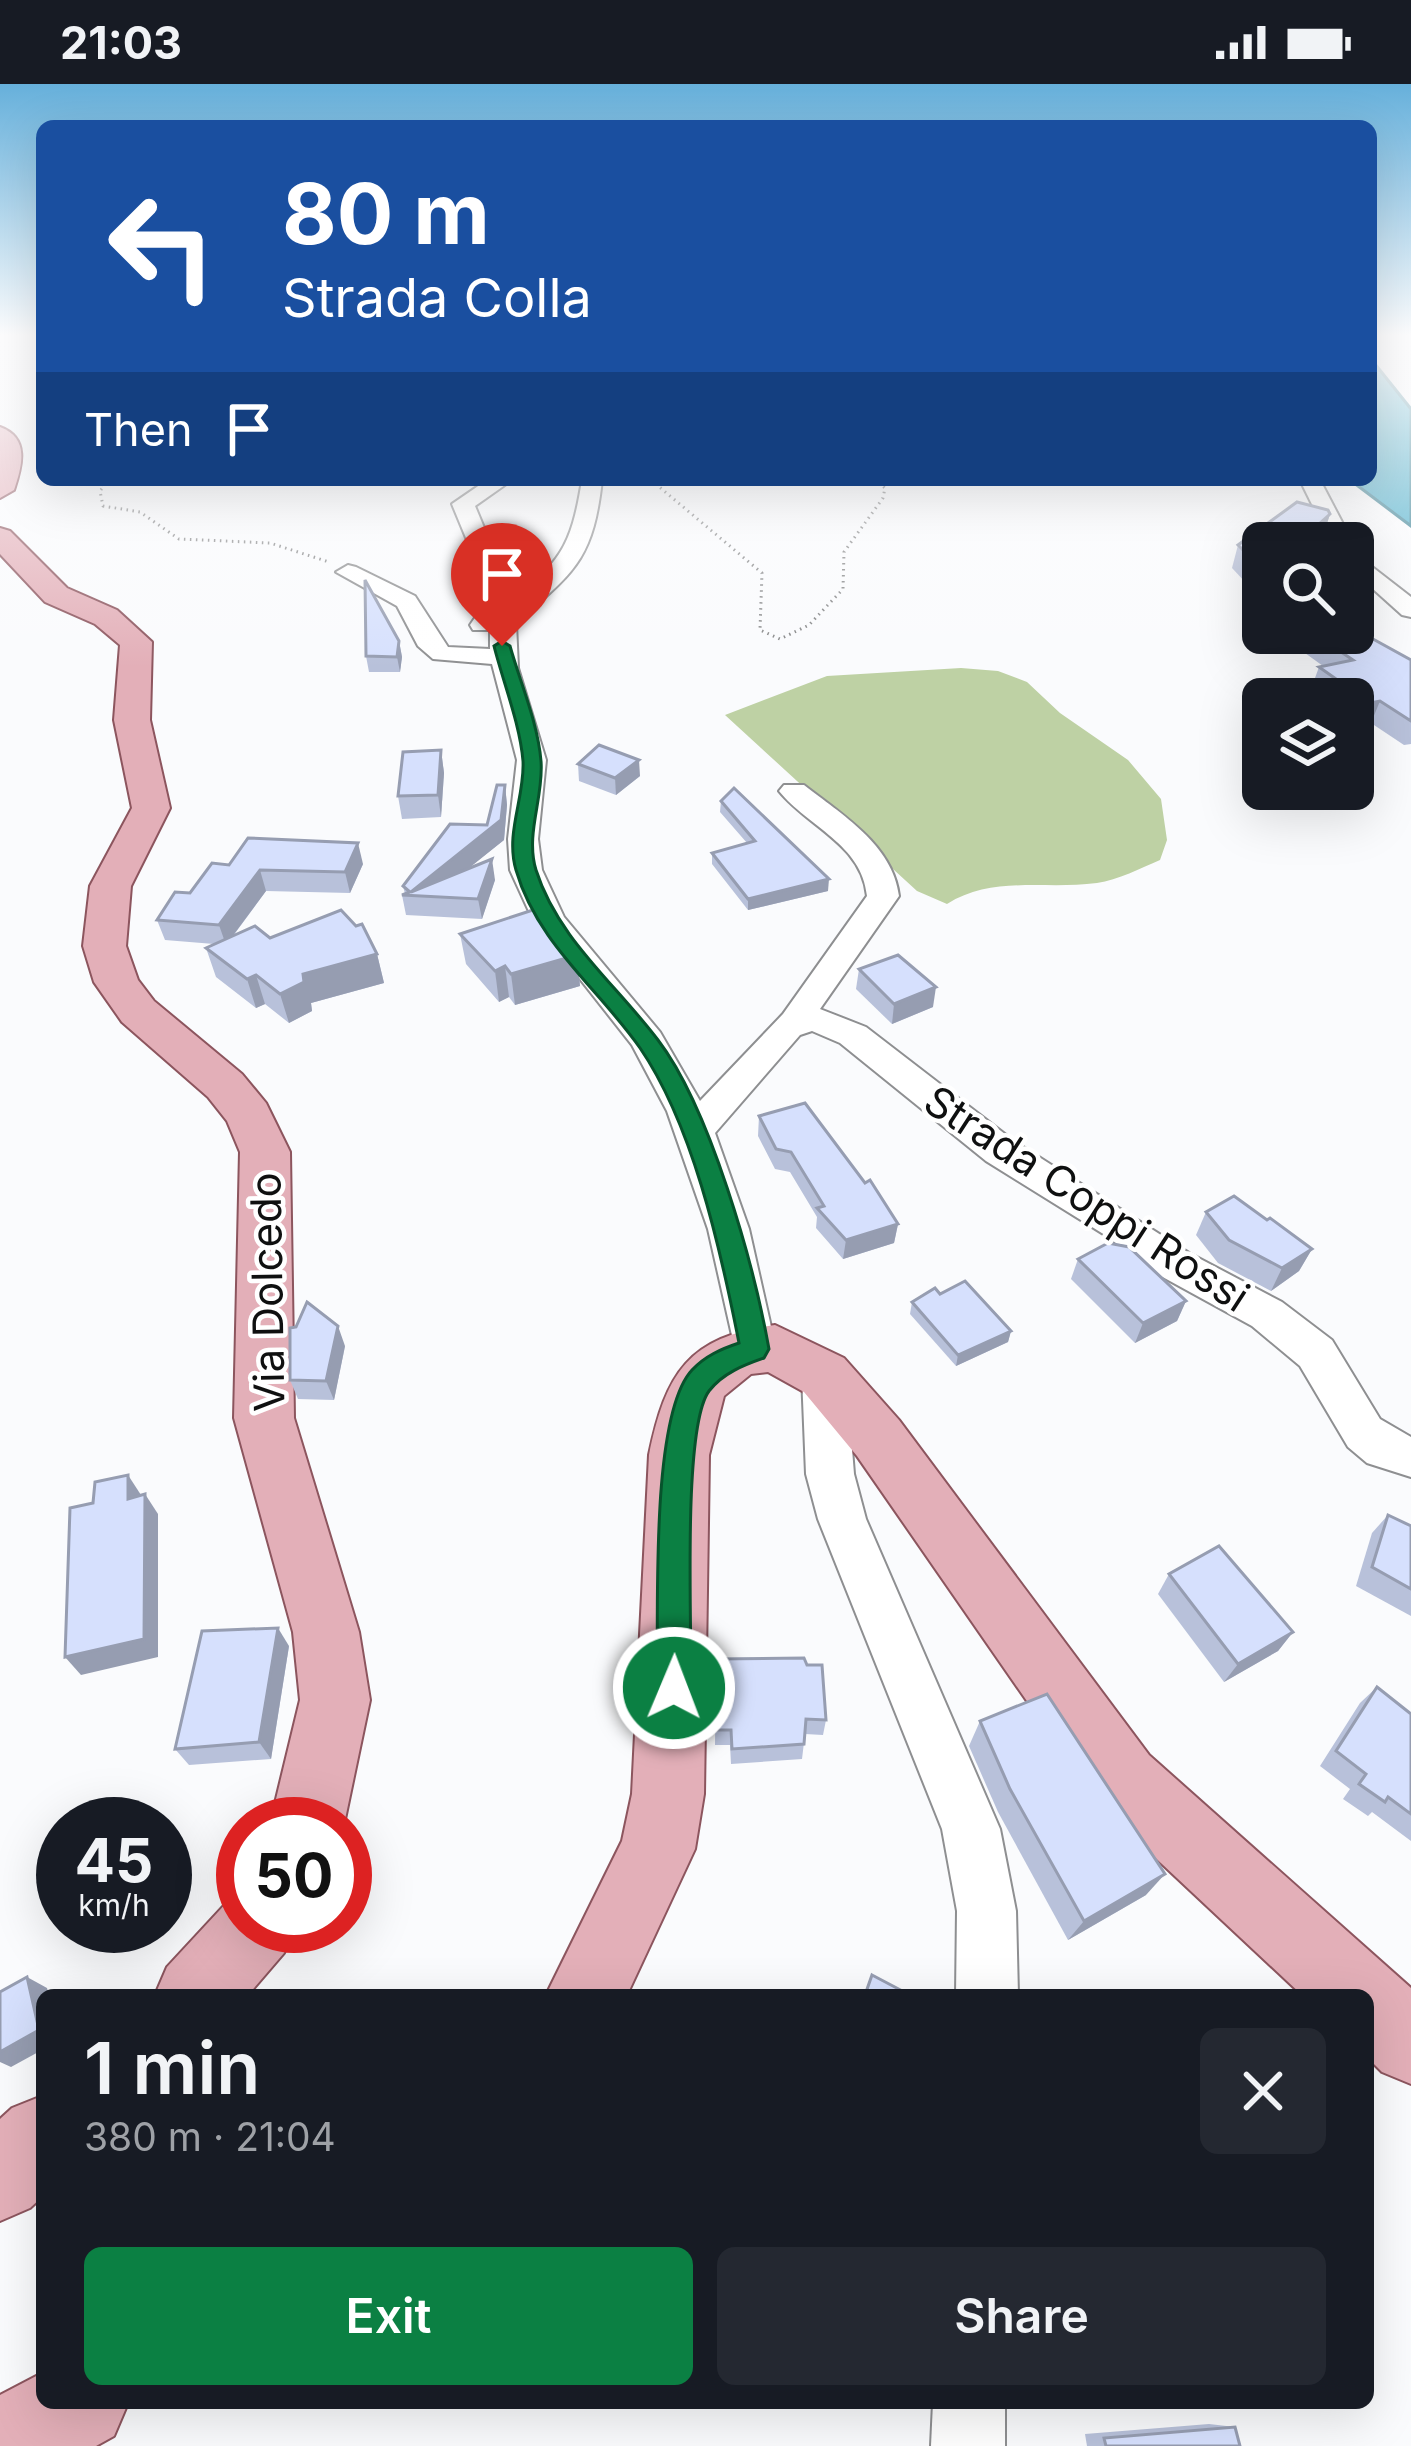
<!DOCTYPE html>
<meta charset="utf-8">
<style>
body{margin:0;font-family:Inter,sans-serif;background:#242831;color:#f1f3f6;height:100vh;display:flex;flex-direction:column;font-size:45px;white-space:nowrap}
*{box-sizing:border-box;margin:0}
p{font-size:39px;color:#9ea1a6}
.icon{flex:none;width:66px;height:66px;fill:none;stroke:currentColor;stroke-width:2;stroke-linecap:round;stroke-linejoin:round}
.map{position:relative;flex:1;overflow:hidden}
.drawer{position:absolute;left:36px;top:1905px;width:1338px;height:420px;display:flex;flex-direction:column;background:#171b24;border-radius:18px;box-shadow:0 12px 48px #0002}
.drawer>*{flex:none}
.guide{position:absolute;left:36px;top:36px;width:1341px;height:366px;border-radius:18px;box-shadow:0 12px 48px #0002;background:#1a4fa0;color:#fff;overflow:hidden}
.buttons{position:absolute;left:1242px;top:438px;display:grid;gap:24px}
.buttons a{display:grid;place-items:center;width:132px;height:132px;border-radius:18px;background:#171b24;box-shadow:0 12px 48px #0002;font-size:60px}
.speed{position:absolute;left:36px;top:1713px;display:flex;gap:24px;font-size:60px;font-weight:700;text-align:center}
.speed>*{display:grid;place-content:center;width:156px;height:156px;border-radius:50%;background:#171b24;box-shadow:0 12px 48px #0002;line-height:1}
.speed small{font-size:30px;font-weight:400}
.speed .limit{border:18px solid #d22;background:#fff;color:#111}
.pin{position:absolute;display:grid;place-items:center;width:102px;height:102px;color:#fff;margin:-123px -51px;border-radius:50% 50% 50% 0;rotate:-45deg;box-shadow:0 0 12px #0007}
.pin .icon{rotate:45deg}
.me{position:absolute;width:132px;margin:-66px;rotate:1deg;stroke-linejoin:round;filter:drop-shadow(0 0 9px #0008)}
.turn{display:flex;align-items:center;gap:42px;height:252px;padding:0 48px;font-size:54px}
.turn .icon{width:156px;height:156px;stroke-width:2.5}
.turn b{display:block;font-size:84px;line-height:102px}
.then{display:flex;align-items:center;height:114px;padding:0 48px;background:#0003;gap:24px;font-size:45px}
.round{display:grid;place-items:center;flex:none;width:126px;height:126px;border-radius:18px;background:#242831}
.summary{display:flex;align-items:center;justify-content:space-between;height:204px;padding:0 48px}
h1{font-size:72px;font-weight:600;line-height:90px}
.button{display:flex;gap:24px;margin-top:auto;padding:24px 48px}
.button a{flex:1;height:138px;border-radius:18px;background:#0b8043;color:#fff;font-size:48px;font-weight:600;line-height:138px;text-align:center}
.button a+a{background:#242831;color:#f1f3f6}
.status{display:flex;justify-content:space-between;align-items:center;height:84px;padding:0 60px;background:#171b24;direction:ltr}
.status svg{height:33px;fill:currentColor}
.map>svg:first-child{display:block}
</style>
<div class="status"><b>21:03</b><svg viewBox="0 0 49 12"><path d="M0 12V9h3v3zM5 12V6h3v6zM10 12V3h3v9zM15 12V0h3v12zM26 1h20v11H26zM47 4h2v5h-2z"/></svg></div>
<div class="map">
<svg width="1411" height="2362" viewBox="0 0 1411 2362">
<rect width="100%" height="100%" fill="#fafbfd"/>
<path fill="#bed1a4" d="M961,584L998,587L1027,598L1060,629L1128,676L1161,715L1167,756L1160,776C1141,784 1118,796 1097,799C1045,806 993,791 947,820L917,807L725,631L827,592Z"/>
<path fill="#43aac7" stroke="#337c90" stroke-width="3" d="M1371,275L1411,325V442L1350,396H1371Z"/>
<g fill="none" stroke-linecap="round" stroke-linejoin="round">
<g stroke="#8e8f91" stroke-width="4">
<g id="minor">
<path d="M487,396H512L475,422L497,475L521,500L507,522C560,477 571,465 582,396H602C593,476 575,487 516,539L518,584L546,676L538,755L542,786L564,833L660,948L700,1017L783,930L867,812C862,760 808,743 779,707L784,701H804C841,730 893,761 899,812L820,925L866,943L1014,1057L1189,1169L1282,1218L1332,1256L1380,1335L1411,1353V1393L1367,1379L1348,1363L1300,1282L1252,1242L1159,1191L1105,1151L986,1077L840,959L812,947L800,951L715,1049L749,1145L776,1265L770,1278L754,1283L738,1278L708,1145L667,1027L632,961L532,834L510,786L508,755L517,676L492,580L433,575L418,562L397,522L336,488L348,481L356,483L415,512L448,563L490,565V546H473L470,541L497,501L476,478L452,420Z"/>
<path d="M1300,396H1320L1353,459H1331Z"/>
<path d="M1353,468L1411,513V533L1402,531L1353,487Z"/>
<path d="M824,1273L840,1278L846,1291L854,1390L866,1435L1000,1745L1016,1827L1018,1911H956L957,1827L942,1745L818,1435L806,1390L802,1291L808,1278Z"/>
<path d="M933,2319H1005V2362H931Z"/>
</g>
</g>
<g stroke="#8c555e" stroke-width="4">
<g id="major">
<path d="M0,343C30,354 22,382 14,406L0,414Z"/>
<path d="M0,444L10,447L67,504L117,526L152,558L150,636L170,724L131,802L126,862L138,896L154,917L242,990L266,1019L290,1068L294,1334L359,1548L370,1616L344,1740H270L300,1616L293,1548L234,1334L240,1068L227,1037L208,1013L122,938L94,898L83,862L90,802L132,724L114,636L120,561L95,540L45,518L0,470Z"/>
<path d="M775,1241L844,1274L899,1336L1149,1671L1411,1904V2000L1382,1988L1368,1974V1911H1302L1099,1721L857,1372L804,1308L768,1288L751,1290L724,1312L709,1371L704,1710L695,1765L627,1911H546L622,1757L632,1710L649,1371C666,1289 688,1253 775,1241Z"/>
<path d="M243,1809V1842H296L284,1869L248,1911H155L167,1883L230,1815Z"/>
<path d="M42,2012V2113L30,2124L0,2137V2035L12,2024Z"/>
<path d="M42,2289V2319H128L114,2352L96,2362H0V2311Z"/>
</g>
</g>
<g stroke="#848586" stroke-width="3" stroke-dasharray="1.5 4.5" stroke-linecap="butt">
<path d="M98,396L104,402L100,407L103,422L140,428L179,455L270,459L329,478"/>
<path d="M651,396L762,489L760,546L780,555L809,541L843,505L844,468L883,414L885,404L876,396"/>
</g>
<use href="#minor" fill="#fff" fill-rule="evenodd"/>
<use href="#major" fill="#e3afb8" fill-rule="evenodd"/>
</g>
<g fill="#b8c1da">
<path d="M1330,430L1323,452L1315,459H1263V498L1247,500L1232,484L1238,461Z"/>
<path d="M1312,549L1411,576V660L1404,661L1371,639L1362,641L1353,635V615H1325L1311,605L1319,583L1323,582L1305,569Z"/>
<path d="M399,557L402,573L400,588H369L366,572Z"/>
<path d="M441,666L444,689L441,733L402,735L398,712Z"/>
<path d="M578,680L640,692L616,711L579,697Z"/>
<path d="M505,701L507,721L504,756L467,785L495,796L482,835L406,831L402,811L405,810L403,802L487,741Z"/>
<path d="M721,717L828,807L748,826L712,780V769L747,759L720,728Z"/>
<path d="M363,780L350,809L266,807L233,852L270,854L377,870L384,899L311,919L312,927L289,939L265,920L256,924L216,893L206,864L214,860L165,856L157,836L229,781Z"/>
<path d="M460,850L577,871L580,902L515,921L509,913L499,918L466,880Z"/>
<path d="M859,885L933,923L892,940L856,905Z"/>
<path d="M759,1032L865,1099L898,1140L894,1159L843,1175L816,1144L817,1133L790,1088L775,1085L758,1052Z"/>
<path d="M1206,1128L1267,1136L1312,1165L1299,1187L1271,1207L1218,1179L1196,1151Z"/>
<path d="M1078,1175L1186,1217L1177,1237L1135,1259L1071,1195Z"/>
<path d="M940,1210L1011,1247L1008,1258L956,1282L910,1230L912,1218Z"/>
<path d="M345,1262L334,1316L298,1315L290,1296Z"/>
<path d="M1388,1431L1411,1442V1532L1356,1502L1372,1449Z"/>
<path d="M1169,1490L1293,1548L1278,1567L1224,1598L1158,1510Z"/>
<path d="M289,1562L271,1675L189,1681L175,1665Z"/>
<path d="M716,1575L826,1636L823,1651L805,1650L802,1675L731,1680L730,1661H715Z"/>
<path d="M1377,1603L1411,1630V1757L1372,1728L1368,1732L1343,1715L1350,1705L1320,1682L1360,1619Z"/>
<path d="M980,1637L1146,1811L1068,1856L998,1728L969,1662Z"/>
<path d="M1209,2340L1235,2343L1240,2362H1087L1085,2350Z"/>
</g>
<g fill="#969db1">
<path d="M1330,430L1323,452L1315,459H1298Z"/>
<path d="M399,557L402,573L400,588L397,573Z"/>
<path d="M1380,617L1371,639L1362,641L1370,619Z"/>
<path d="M441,666L444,689L441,733L438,711Z"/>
<path d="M639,676L640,692L616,711L615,694Z"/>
<path d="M505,701L507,721L504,756L433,813L411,808L501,736Z"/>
<path d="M358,759L363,780L350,809L345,788Z"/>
<path d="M492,775L495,796L482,835L478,815Z"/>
<path d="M260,786L266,807L226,861L219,841Z"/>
<path d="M829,795L828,807L748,826V815Z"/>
<path d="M377,870L384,899L311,919L312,927L289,939L280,910L303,890Z"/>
<path d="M577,871L580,902L515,921L511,890Z"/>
<path d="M505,882L509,913L499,918L495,887Z"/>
<path d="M256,891L265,920L256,924L247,895Z"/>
<path d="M936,903L933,923L892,940L894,920Z"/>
<path d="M898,1140L894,1159L843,1175L846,1156Z"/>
<path d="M1312,1165L1299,1187L1271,1207L1282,1184Z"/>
<path d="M1186,1217L1177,1237L1135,1259L1143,1239Z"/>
<path d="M338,1242L345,1262L334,1316L326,1297Z"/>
<path d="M1011,1247L1008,1258L956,1282L958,1271Z"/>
<path d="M128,1391L141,1411L128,1415Z"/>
<path d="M145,1410L158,1430V1573L81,1591L65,1573Z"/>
<path d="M278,1544L289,1562L271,1675L259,1658Z"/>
<path d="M1293,1548L1278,1567L1224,1598L1238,1580Z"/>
<path d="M1165,1790L1146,1811L1068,1856L1084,1837Z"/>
<path d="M27,1893L47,1904L49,1911H42V1966L11,1983L0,1978V1968Z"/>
</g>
<g fill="#d6e0fd" stroke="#969db1" stroke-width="3">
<path d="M1297,418L1328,426L1330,430L1298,459H1263V476L1254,477L1238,461Z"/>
<path d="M365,496L399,557L397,573L366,572Z"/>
<path d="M1353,544L1411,576V637L1380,617L1370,619L1319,583L1353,576L1313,549H1353Z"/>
<path d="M599,661L639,676L615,694L578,680Z"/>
<path d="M441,666L438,711L398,712L403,668Z"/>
<path d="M497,701H505L501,736L411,808L492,775L478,815L402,811L410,808L403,802L450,740L487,741Z"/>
<path d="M734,704L829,795L748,815L712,769L755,757L721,717Z"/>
<path d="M248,754L358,759L345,788L260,786L219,841L157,836L175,808L190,809L212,779L229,781Z"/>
<path d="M539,824L577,871L511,890L505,882L495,887L460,850Z"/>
<path d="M341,826L356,842L362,840L377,870L303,890L304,898L280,910L256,891L247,895L206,864L255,842L270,854Z"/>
<path d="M898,871L936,903L894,920L859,885Z"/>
<path d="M805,1019L865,1099L870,1096L898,1140L846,1156L817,1124L824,1122L791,1068L776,1065L759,1032Z"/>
<path d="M1234,1112L1267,1136L1270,1134L1312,1165L1282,1184L1229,1156L1206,1128Z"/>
<path d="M1108,1159L1129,1163L1186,1217L1143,1239L1078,1175Z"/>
<path d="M965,1197L1011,1247L958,1271L912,1218L935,1204L940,1210Z"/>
<path d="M307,1218L338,1242L326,1297L290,1296V1244L296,1243Z"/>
<path d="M128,1391V1415L145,1410L144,1555L65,1573L70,1424L93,1419L95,1398Z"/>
<path d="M1388,1431L1411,1442V1505L1372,1483Z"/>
<path d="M1219,1462L1293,1548L1238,1580L1169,1490Z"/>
<path d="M278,1544L259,1658L175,1665L202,1547Z"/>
<path d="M804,1574L807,1581H822L826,1636L806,1635L804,1660L732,1665L731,1646H715L716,1575Z"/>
<path d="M1377,1603L1411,1630V1730L1388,1713L1385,1718L1359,1700L1366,1690L1336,1667Z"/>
<path d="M1047,1610L1165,1790L1084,1837L1010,1705L980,1637Z"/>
<path d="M872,1891L910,1911H865Z"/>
<path d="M27,1893L39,1946L0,1968V1908Z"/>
<path d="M1235,2343L1240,2362H1106L1104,2354Z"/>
</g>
<linearGradient id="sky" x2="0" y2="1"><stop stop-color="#66b0db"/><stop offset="0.43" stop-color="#fdfdfe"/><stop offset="1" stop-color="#fdfdfe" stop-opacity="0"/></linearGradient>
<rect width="1411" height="583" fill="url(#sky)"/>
<path fill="#0b8043" stroke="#07532c" stroke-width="3" d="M502,557L510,562C520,598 538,639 541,677C544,713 525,750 536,786C558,855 616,900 658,956C710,1024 754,1181 769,1265L764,1274C744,1281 723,1289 709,1307C682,1344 692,1548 691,1604L686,1616L674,1621L662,1616L657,1604C659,1537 649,1332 692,1286C705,1272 721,1265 739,1259L737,1249C719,1159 692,1040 640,964C598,904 537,859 516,786C505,749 525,713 523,677C520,640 503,598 494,562Z"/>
<g text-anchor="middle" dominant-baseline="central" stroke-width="9" stroke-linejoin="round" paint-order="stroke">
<g font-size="42" fill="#0f1010" stroke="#fff">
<text transform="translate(1087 1114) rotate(33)">Strada Coppi Rossi</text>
<text transform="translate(267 1208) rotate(-91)">Via Dolcedo</text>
</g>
</g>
</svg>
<div class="buttons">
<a><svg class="icon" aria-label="search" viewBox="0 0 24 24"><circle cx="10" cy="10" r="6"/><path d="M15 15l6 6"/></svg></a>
<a><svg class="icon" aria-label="layers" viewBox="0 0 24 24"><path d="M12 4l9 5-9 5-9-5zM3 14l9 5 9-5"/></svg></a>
</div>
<div class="speed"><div>45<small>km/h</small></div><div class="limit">50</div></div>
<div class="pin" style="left:502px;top:562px;background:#d93025"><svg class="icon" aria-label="arrive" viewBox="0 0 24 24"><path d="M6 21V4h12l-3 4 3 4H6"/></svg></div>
<svg class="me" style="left:674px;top:1604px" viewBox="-20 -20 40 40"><circle r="17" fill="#0b8043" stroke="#fff" stroke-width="3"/><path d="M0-11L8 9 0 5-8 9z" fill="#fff"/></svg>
<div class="guide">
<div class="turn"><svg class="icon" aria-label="left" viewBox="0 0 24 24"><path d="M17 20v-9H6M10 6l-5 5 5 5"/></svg><div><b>80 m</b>Strada Colla</div></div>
<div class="then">Then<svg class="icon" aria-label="arrive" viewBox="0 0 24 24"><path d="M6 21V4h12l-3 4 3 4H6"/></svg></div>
</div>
<section class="drawer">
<div class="summary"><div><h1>1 min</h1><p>380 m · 21:04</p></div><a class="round"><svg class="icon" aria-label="close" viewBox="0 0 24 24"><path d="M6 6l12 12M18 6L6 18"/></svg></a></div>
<div class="button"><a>Exit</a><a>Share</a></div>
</section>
</div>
